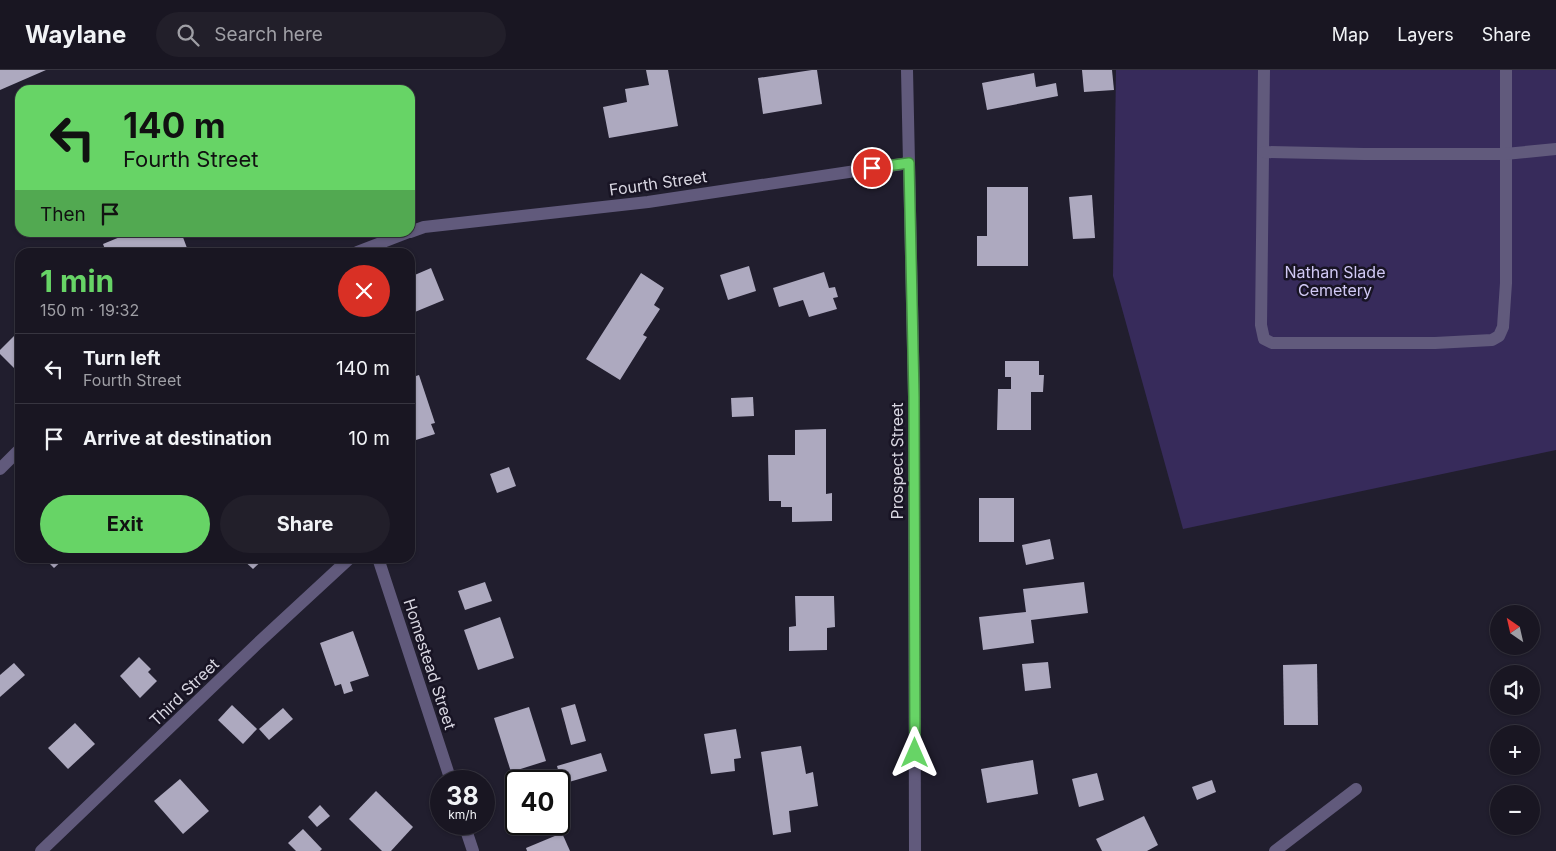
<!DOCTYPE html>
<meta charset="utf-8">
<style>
body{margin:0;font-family:Inter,sans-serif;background:#221f2a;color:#f1f3f6;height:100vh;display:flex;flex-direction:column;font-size:19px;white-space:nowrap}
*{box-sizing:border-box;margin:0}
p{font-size:16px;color:#9f9fa5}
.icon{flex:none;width:28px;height:28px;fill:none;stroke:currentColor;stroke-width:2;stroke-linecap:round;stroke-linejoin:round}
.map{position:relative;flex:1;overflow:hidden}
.drawer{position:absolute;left:15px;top:178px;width:400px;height:315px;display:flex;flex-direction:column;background:#191622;border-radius:15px;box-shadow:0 1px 4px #0004,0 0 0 1px #373540}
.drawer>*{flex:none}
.guide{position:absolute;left:15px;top:15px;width:400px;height:152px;border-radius:15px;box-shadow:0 1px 4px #0004,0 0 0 1px #373540;background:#67d466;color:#111;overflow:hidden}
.needle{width:32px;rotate:326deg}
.tools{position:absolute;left:1490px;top:535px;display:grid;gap:10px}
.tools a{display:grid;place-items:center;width:50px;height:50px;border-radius:50%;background:#191622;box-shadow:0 1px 4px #0004,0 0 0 1px #373540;font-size:25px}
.speed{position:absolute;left:430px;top:700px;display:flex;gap:10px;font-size:25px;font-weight:700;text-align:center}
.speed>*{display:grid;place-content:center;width:65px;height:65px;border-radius:50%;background:#191622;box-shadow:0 1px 4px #0004,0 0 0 1px #373540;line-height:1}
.speed small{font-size:12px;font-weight:400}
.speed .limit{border:2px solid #111;border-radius:8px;background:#fff;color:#111}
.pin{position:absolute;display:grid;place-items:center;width:42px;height:42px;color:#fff;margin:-21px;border:2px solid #fff;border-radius:50%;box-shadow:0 1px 5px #0007}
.me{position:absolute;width:55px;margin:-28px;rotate:0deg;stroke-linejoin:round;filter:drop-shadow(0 0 4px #0008)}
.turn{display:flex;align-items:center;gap:18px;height:105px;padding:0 25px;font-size:22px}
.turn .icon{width:65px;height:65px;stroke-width:2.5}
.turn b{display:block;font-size:35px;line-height:42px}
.then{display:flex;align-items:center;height:48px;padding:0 25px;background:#0003;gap:10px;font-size:19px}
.round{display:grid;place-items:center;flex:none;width:52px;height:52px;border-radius:26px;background:#221f2a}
.summary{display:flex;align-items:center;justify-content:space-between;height:85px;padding:0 25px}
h1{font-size:30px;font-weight:700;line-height:38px;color:#67d466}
.cta{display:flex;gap:10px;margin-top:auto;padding:10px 25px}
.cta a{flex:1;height:58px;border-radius:30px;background:#67d466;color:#111;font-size:20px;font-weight:700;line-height:58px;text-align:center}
.cta a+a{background:#221f2a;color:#f1f3f6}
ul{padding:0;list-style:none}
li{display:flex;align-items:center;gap:15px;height:70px;padding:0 25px;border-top:1px solid #373540}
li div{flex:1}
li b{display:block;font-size:19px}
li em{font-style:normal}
header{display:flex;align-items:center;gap:30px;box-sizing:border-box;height:70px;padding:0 25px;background:#191622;border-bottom:1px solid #373540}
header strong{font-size:24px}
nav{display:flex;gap:28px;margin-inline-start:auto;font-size:18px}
.search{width:350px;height:45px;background:#221f2a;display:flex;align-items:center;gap:12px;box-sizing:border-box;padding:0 18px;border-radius:28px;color:#9f9fa5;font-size:19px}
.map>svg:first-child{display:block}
</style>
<header>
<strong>Waylane</strong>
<div class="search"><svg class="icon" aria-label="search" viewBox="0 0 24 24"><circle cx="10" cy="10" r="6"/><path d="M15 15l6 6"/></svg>Search here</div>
<nav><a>Map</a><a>Layers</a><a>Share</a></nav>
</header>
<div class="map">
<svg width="1556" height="781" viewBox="0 0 1556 781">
<rect width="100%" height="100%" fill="#211e2e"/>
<path fill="#372b5b" d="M1116,0H1556V380L1183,459L1113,206Z"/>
<g fill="#ada9bf">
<path d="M0,0H46L0,20Z"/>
<path d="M646,0H668L678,56L609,68L603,37L627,32L625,19L649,15Z"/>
<path d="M812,0H817L822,34L763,44L758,8Z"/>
<path d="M1082,0H1112L1114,20L1084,22Z"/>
<path d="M1034,3L1036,17L1056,13L1058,26L987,40L982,13Z"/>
<path d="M987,117H1028V196H977V166H987Z"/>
<path d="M1092,125L1095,168L1073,169L1069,127Z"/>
<path d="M132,162H181L187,178L176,182H106L103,174Z"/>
<path d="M749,196L756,221L728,230L720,205Z"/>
<path d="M431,198L444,230L410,244V207Z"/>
<path d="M824,202L829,218L835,217L838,227L833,228L837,239L809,247L803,230L779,237L773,218Z"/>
<path d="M641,203L664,218L654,235L660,239L643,265L647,267L620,310L586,289Z"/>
<path d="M20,260V304L0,284V280Z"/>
<path d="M1005,291H1039V305H1044L1043,322H1031V360H997L998,319H1011V307H1005Z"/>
<path d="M419,305L435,353L431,354L435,364L416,370L412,359L410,360V308Z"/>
<path d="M753,327L754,346L732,347L731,328Z"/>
<path d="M826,359V424L832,423V451L792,452V437H781V431H769L768,385H795V360Z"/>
<path d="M509,397L516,416L497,423L490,404Z"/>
<rect x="979" y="428" width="35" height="44"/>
<path d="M1050,469L1054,489L1026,495L1022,475Z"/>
<path d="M44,488H65L54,498Z"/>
<path d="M241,488H265L253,499Z"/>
<path d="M485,512L492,531L465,540L458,521Z"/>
<path d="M1084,512L1088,543L1031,550L1034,573L983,580L979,547L1026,542L1023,519Z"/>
<path d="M795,526H834L835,557L827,558V580L789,581V557L796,556Z"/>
<path d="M500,547L514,588L478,600L464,560Z"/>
<path d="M353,561L369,606L350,612L353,621L344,624L341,614L335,616L320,573Z"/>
<path d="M139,587L151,599L148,602L157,611L140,628L120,606Z"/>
<path d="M1048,592L1051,618L1025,621L1022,594Z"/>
<path d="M14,593L25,605L0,627V605Z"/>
<path d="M1317,594L1318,655H1284L1283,595Z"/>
<path d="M575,634L586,671L571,675L561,638Z"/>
<path d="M232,635L257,659L243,674L218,650Z"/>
<path d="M529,637L546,691L511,702L494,648Z"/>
<path d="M283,638L293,649L269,670L259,659Z"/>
<path d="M75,653L95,674L68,699L48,678Z"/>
<path d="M736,659L741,688L734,689L735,701L711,704L704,664Z"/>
<path d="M801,676L806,704L813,702L818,736L789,741L791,762L773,765L761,682Z"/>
<path d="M601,683L607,701L562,714L557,696Z"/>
<path d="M1033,690L1038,724L987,733L981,699Z"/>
<path d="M1097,703L1104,730L1079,737L1072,709Z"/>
<path d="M180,709L209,741L183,764L154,731Z"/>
<path d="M1212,710L1216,722L1197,730L1192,717Z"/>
<path d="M376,721L413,757L391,781H382L349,749Z"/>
<path d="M320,735L330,746L317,757L308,747Z"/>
<path d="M1144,746L1158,775L1147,781H1102L1096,769Z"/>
<path d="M303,759L322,779L320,781H296L288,773Z"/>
<path d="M562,763L570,781H527L526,778Z"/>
</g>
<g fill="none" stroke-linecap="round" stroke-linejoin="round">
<g stroke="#615a7c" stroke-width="12">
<path d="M907,0L914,327L915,781"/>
<path d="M1264,0L1261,255L1264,269L1272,273H1435L1492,270L1499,266L1503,257L1506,213V0"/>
<path d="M1264,82L1364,84H1505L1556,79"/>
<path d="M410,162L424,157L648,132L909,93"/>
<path d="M357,182L409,162"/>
<path d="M0,399L20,379"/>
<path d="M378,488L451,711"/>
<path d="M464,754L473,781"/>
<path d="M41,781L257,574L350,488"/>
<path d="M1275,781L1356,719"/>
</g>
</g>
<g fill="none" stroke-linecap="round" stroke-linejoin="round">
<g stroke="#438a42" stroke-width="12">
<path id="route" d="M872,98L909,93L914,327L915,683"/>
</g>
<use href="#route" stroke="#67d466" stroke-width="9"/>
</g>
<g text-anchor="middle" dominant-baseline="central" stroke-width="5" stroke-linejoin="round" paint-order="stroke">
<g font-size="16" fill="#d8d6e1" stroke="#181424">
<text transform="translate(658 113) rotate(-8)">Fourth Street</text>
<text transform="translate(897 391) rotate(-90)">Prospect Street</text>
<text transform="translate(430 594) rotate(72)">Homestead Street</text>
<text transform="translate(184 622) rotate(-44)">Third Street</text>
</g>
<g font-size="16" fill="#d0c8f3" stroke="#181424">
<text x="1335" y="202">Nathan Slade<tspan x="1335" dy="18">Cemetery</tspan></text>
</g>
</g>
</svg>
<div class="tools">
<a><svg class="needle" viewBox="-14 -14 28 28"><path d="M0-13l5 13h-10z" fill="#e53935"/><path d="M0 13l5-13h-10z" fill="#9f9fa5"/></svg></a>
<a><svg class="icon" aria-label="sound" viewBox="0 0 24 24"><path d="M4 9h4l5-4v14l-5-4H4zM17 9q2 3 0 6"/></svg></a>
<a>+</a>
<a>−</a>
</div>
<div class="speed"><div>38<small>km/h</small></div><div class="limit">40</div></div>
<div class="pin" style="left:872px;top:98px;background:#d93025"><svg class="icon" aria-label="arrive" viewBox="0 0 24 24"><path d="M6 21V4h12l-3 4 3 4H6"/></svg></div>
<svg class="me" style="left:915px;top:683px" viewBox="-20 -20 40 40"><path d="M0-17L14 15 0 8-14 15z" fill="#67d466" stroke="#fff" stroke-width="4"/></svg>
<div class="guide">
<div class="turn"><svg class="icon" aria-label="left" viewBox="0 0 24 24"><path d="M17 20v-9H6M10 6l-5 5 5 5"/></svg><div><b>140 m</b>Fourth Street</div></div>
<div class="then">Then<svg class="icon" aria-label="arrive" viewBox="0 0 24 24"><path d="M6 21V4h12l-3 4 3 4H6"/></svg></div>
</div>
<section class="drawer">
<div class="summary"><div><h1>1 min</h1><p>150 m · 19:32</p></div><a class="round" style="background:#d93025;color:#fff"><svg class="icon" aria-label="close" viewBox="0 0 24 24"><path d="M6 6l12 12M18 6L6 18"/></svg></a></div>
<ul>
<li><svg class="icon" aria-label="left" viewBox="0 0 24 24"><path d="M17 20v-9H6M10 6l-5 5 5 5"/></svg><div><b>Turn left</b><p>Fourth Street</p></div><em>140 m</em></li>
<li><svg class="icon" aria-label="arrive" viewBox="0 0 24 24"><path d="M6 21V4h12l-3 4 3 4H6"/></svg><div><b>Arrive at destination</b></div><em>10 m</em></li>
</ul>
<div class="cta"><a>Exit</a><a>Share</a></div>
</section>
</div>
